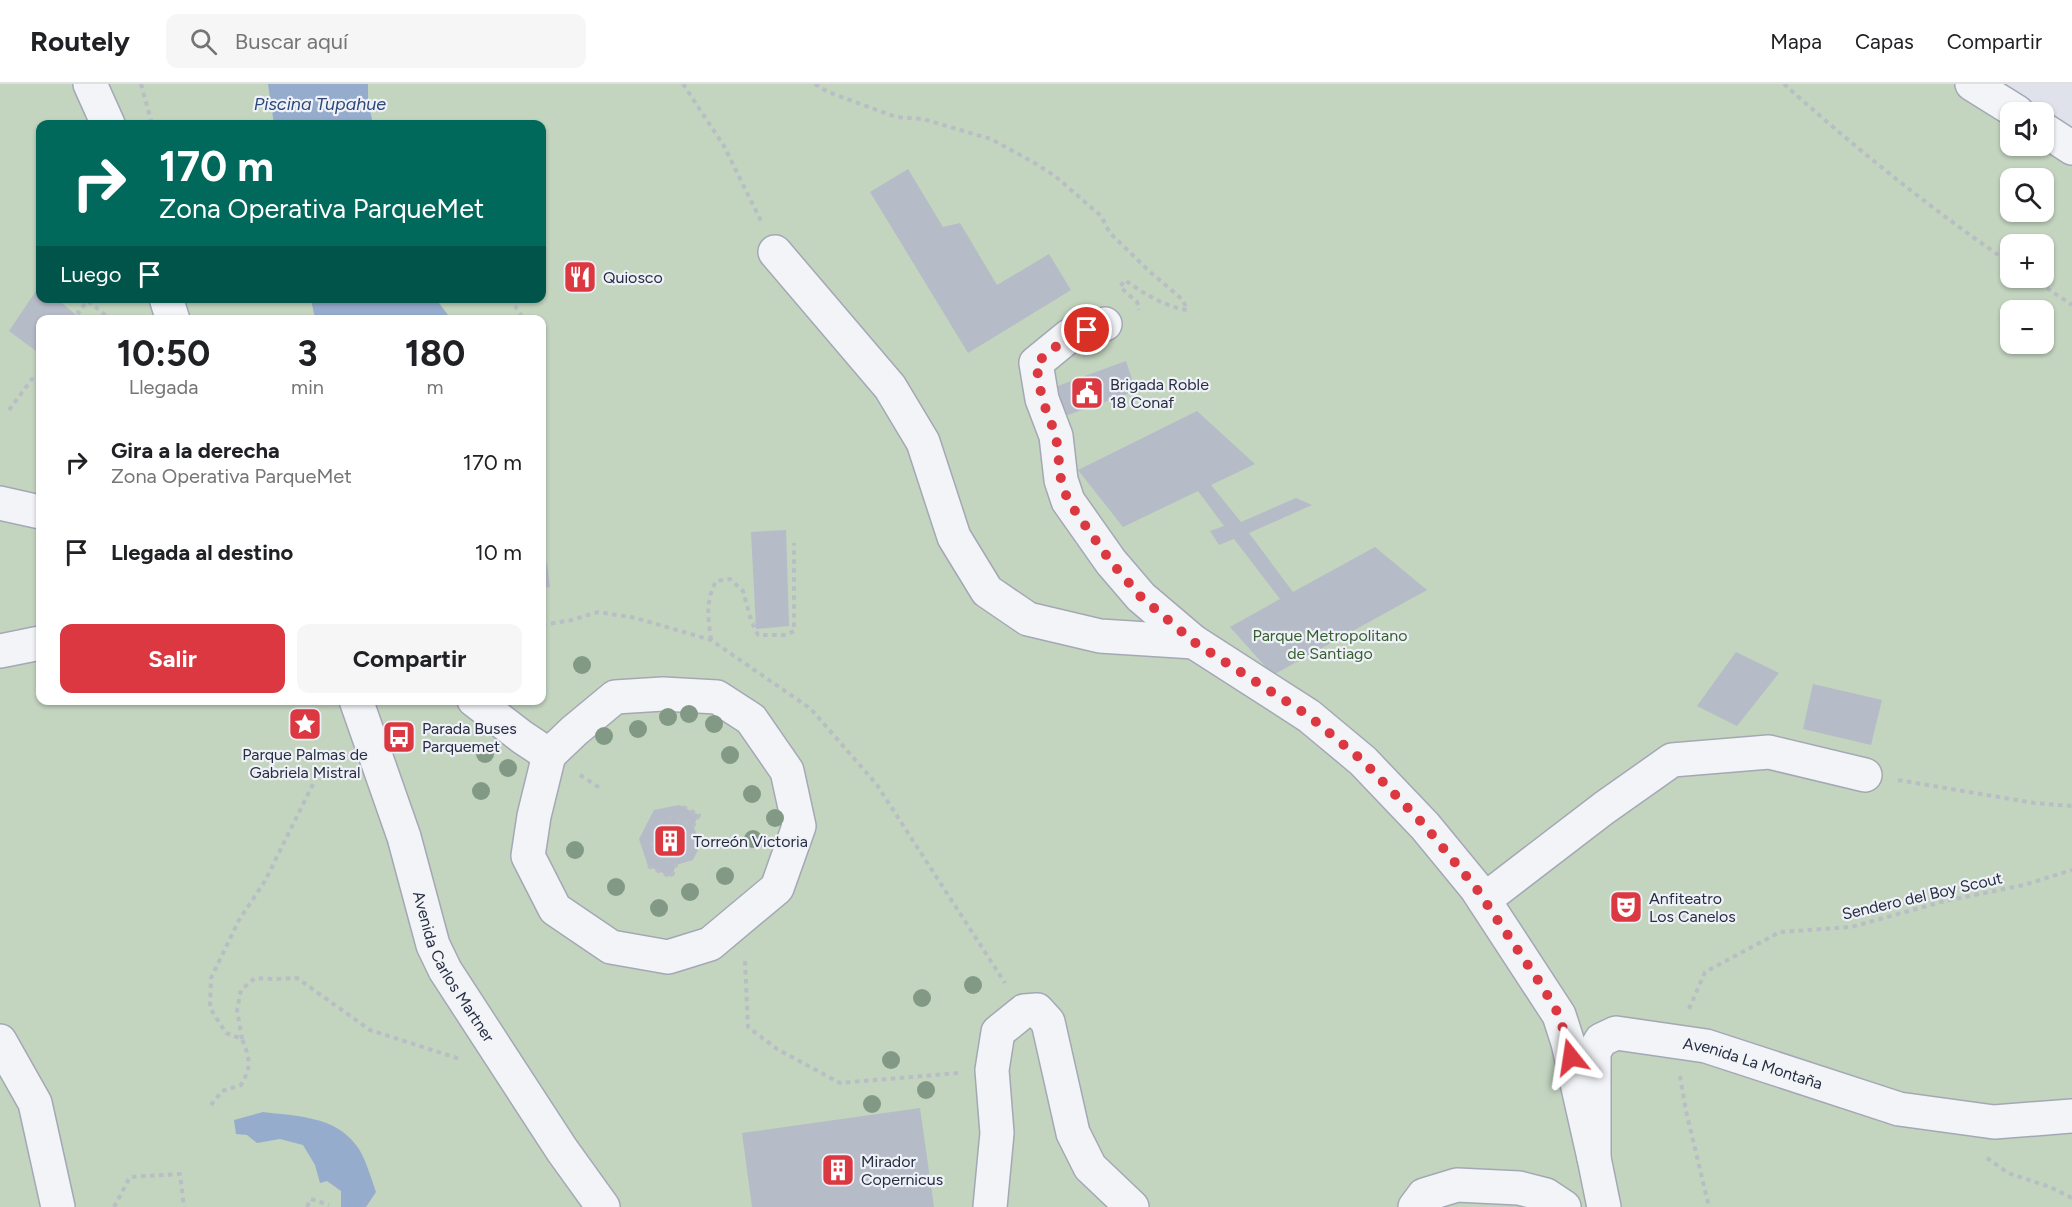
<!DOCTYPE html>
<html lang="es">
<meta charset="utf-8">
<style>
body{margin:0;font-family:Figtree,sans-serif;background:#f6f6f6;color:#202124;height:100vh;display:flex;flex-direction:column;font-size:22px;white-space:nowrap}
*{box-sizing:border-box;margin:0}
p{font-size:20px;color:#757577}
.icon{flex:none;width:33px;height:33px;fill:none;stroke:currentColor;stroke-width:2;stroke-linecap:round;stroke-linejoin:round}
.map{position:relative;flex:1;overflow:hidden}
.sheet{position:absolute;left:36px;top:231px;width:510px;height:390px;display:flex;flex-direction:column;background:#fff;border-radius:12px;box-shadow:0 2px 4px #0004}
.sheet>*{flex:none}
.banner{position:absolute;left:36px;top:36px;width:510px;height:183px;border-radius:12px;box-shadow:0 2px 4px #0004;background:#00695c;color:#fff;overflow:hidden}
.buttons{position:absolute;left:2000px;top:18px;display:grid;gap:12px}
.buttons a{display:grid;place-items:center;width:54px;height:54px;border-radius:12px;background:#fff;box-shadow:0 2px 4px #0004;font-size:30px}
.pin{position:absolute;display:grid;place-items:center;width:51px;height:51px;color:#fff;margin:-26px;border:3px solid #fff;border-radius:50%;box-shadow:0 2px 6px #0007}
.me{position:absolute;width:66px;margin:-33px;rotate:345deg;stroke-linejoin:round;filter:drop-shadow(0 0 4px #0008)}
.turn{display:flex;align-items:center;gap:21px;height:126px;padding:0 24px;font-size:27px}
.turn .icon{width:78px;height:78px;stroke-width:2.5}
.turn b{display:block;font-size:42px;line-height:51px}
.then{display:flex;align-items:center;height:57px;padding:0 24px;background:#0003;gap:12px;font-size:22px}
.eta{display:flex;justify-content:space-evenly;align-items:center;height:102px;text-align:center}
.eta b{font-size:36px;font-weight:700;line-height:42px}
.button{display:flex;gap:12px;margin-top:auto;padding:12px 24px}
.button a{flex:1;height:69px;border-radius:12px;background:#db3841;color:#fff;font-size:24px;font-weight:700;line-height:69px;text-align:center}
.button a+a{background:#f6f6f6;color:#202124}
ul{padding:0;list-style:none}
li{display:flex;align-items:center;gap:18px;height:90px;padding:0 24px}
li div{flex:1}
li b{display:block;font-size:22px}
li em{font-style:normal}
header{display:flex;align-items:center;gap:36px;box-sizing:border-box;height:84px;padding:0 30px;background:#fff;border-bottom:2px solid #e0e0e0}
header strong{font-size:28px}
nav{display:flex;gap:33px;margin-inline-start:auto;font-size:21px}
.search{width:420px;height:54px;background:#f6f6f6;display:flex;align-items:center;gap:15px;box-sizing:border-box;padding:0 21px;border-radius:12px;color:#757577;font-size:22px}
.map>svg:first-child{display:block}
</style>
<header>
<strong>Routely</strong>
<div class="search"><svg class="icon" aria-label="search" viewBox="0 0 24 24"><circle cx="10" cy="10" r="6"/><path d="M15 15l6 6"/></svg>Buscar aquí</div>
<nav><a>Mapa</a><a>Capas</a><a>Compartir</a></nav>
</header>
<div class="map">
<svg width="2072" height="1123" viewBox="0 0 2072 1123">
<rect width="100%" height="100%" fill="#dfe2ea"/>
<path fill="#c3d4bf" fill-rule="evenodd" d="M0,0H1953L2010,34V62H2043L2072,77V1123H0ZM40,40H542V214H40ZM2010,94H2043V128H2010ZM2010,160H2043V194H2010ZM2010,226H2043V260H2010ZM40,236H542V616H40Z"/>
<g fill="#96accd">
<path d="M268,0H368V17L373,40H274Z"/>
<path d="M311,215H436L451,235H315Z"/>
<path d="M263,1028C295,1032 335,1032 356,1061C365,1072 371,1094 376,1108L366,1123H341V1107L327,1097L320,1099L315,1081L303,1061L280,1055L257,1059L247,1051L236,1050L234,1036Z"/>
</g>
<g fill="#b6bbc8">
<path d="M908,85L943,143L960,139L997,201L1049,170L1071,206L968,269L870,108Z"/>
<path d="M40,201V214H56L82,236H40V270L9,247Z"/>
<path d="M1126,277L1136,307L1065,332L1055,303Z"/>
<path d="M1197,327L1255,380L1211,401L1241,438L1296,414L1312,421L1249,449L1293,508L1375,463L1427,506L1273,591L1230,543L1280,515L1234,455L1219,461L1210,447L1224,442L1198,407L1123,443L1078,386Z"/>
<path d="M786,446L789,542L756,545L751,448Z"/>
<path d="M547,479L550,503L542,504V480Z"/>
<path d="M1736,568L1779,589L1737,642L1697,622Z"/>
<path d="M1813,600L1882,616L1871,661L1803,645Z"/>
<path d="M679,721L699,731L693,742L701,760L693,776L676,781L671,793L648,782L639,755L654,726Z"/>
<path d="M920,1024L934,1123H752L742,1049Z"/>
</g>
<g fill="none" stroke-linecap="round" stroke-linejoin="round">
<g stroke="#a4a8b5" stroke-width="36">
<g id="minor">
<path d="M90,0L108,40"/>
<path d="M1972,0L2017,28"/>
<path d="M2043,45L2072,64"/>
<path d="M775,168L890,303L923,358L954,453L987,507L1028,535L1100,552L1194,558"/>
<path d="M166,214L173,236"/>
<path d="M1105,240L1069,252L1036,279L1042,315L1056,352L1061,396L1068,417L1111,478L1141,513L1194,558L1309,632L1363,677L1425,742L1476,804L1559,931L1568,959L1594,1074"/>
<path d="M0,419L40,428"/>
<path d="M0,567L40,559"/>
<path d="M663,610L717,613L751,635L787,687L799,742L777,804L710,860L668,873L611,863L555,825L528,772L534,732L549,671L574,647L615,613Z"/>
<path id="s1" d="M356,616L404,753L433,861L445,886L562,1066L603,1123"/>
<path d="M474,616L522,653L549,671"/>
<path d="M1484,816L1604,724L1672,676L1769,668L1865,691"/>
<path d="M0,957L35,1019L58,1123"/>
<path d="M990,1123L997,1049L992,986L998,948L1024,927L1037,926L1048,938L1073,1049L1090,1083L1132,1123"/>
<path d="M1415,1123L1424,1111L1457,1101L1519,1104L1546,1111L1564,1123"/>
<path id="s2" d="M1604,1123L1594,1074V968L1601,956L1616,949L1706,962L1899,1025L1994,1038L2072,1032"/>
</g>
</g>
<g stroke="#b9bdc5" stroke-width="4" stroke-dasharray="4.5 4.5" stroke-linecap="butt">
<path d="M141,0L152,40"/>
<path d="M683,0L724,62L761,137"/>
<path d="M815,0L828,8L896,33L923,35L991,55L1033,78L1055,92L1101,132L1110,149L1149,187L1183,216L1187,226C1164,222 1144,210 1125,196L1120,203L1137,218L1139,226"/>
<path d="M1784,0C1855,64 1931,125 2010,179"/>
<path d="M2032,194L2072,221"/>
<path d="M510,214L524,236"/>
<path d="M87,236L78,228L88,217L111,236"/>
<path d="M9,326L32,295L40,301"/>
<path d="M542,541L572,536L598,528L636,534L711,556L811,625L877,701L1005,899"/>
<path d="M711,556C708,532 705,519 716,497L730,495L743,507L751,536L758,551H786L794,547V459"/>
<path d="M580,691L600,704"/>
<path d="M1898,696L2034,719L2072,722"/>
<path d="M661,740L664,735L676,734L693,742L699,731L679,721"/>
<path d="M648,782L671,793L676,781L654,771L651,760L655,752"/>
<path d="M745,877L748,943L777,965L840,999L958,989"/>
<path d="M1689,925L1705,888L1780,848L1851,843L1945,817L2024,801L2072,786"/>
<path d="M242,955L237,926L241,906L255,894L274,895L297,894L370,946L460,975"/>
<path d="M1680,992L1686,1027L1709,1123"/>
<path d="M211,1021L222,1007L241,1001C252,982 250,975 242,955L226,949L210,924L211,894L239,836L265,797L315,696"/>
<path d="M1987,1074L2008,1089L2050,1103L2072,1114"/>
<path d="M114,1123L130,1093L180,1090L184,1123"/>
<path d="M307,1123L311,1115L329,1121"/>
</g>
<use href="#minor" stroke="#f2f4f8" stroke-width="33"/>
</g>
<g fill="#829a85">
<circle cx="582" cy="581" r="9"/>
<circle cx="689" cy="630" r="9"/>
<circle cx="668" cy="633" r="9"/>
<circle cx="714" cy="640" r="9"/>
<circle cx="638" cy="645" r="9"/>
<circle cx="604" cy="652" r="9"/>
<circle cx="485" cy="670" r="9"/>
<circle cx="730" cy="671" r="9"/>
<circle cx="508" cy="684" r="9"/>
<circle cx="481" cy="707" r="9"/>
<circle cx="752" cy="710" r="9"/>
<circle cx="775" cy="734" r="9"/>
<circle cx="753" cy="755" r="9"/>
<circle cx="575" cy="766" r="9"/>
<circle cx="725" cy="792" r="9"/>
<circle cx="616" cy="803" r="9"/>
<circle cx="690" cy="808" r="9"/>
<circle cx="659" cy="824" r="9"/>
<circle cx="973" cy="901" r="9"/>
<circle cx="922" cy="914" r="9"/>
<circle cx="891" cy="976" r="9"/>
<circle cx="926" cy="1006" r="9"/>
<circle cx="872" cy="1020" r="9"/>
</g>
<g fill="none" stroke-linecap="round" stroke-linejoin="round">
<path stroke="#db3841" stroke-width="10" stroke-dasharray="0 18" d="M1087,246L1069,252L1036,279L1042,315L1056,352L1061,396L1068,417L1111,478L1141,513L1194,558L1309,632L1363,677L1425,742L1476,804L1542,902L1559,931L1571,973"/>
</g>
<defs>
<g id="restaurant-square" transform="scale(1.725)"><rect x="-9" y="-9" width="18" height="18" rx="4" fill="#db3841" stroke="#eff1f7"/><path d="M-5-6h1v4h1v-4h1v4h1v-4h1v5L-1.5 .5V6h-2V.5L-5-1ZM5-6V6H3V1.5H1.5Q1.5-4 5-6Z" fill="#fff"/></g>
<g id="civic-square" transform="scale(1.725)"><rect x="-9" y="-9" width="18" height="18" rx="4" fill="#db3841" stroke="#eff1f7"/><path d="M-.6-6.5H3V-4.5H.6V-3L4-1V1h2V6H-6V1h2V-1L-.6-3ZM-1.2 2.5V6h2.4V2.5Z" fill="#fff"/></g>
<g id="sight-square" transform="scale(1.725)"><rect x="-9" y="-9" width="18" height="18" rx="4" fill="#db3841" stroke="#eff1f7"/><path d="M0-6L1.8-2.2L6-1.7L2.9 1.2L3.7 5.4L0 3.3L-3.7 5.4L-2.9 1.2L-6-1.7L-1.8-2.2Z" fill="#fff"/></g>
<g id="bus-square" transform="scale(1.725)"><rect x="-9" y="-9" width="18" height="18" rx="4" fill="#db3841" stroke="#eff1f7"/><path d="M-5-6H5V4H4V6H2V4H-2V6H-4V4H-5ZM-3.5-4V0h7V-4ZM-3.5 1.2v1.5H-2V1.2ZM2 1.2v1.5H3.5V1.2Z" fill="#fff"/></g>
<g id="building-square" transform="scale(1.725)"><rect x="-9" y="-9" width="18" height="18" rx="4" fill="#db3841" stroke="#eff1f7"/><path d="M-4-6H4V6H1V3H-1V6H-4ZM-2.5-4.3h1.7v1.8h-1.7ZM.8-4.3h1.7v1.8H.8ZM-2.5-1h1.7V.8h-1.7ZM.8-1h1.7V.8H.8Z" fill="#fff"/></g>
<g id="theatre-square" transform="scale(1.725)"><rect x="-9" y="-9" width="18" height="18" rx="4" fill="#db3841" stroke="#eff1f7"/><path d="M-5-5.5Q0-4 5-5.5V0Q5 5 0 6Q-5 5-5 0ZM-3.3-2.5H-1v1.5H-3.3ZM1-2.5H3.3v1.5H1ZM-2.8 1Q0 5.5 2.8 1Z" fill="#fff"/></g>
</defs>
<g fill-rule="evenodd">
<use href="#restaurant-square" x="580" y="193"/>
<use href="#civic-square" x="1087" y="309"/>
<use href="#sight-square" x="305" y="640"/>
<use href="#bus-square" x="399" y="653"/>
<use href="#building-square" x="670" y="757"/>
<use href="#theatre-square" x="1626" y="823"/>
<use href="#building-square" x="838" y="1086"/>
</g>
<g text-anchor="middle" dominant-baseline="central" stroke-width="4.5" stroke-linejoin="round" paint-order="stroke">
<g font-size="16" fill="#262e43" stroke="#eff1f7" text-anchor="start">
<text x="603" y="193">Quiosco</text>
<text x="1110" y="300">Brigada Roble<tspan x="1110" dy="18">18 Conaf</tspan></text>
<text x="422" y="644">Parada Buses<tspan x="422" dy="18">Parquemet</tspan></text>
<text x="305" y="670" text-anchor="middle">Parque Palmas de<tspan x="305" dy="18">Gabriela Mistral</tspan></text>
<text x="693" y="757">Torreón Victoria</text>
<text x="1649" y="814">Anfiteatro<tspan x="1649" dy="18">Los Canelos</tspan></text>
<text x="861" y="1077">Mirador<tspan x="861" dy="18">Copernicus</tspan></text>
</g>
<g font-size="16" fill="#366032" stroke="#eff1f7">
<text x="1330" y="551">Parque Metropolitano<tspan x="1330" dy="18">de Santiago</tspan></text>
</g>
<g font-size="16" fill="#262e43" stroke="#eff1f7">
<text transform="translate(1922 812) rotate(-13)">Sendero del Boy Scout</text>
<text stroke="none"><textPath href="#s1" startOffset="285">Avenida Carlos Martner</textPath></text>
<text stroke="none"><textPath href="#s2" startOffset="327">Avenida La Montaña</textPath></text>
</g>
<g font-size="18" font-style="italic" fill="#2c487a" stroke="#eff1f7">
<text x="320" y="20">Piscina Tupahue</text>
</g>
</g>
</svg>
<div class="buttons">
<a><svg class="icon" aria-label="sound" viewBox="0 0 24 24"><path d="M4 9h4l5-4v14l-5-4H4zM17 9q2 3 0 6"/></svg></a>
<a><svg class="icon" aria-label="search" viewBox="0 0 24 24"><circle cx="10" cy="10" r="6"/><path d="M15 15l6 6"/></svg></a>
<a>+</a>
<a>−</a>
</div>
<div class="pin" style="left:1087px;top:246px;background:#d93025"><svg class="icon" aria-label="arrive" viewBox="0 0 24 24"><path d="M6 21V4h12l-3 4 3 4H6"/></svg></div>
<svg class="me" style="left:1571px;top:973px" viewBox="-20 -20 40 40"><path d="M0-17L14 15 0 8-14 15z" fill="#db3841" stroke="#fff" stroke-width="4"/></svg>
<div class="banner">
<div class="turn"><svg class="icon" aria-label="right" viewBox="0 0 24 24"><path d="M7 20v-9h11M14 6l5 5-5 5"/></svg><div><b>170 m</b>Zona Operativa ParqueMet</div></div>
<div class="then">Luego<svg class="icon" aria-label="arrive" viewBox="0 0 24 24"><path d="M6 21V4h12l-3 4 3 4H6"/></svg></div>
</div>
<section class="sheet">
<div class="eta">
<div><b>10:50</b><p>Llegada</p></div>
<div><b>3</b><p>min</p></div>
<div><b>180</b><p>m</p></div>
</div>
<ul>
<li><svg class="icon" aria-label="right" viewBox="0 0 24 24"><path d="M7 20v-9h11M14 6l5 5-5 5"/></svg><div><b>Gira a la derecha</b><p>Zona Operativa ParqueMet</p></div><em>170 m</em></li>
<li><svg class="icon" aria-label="arrive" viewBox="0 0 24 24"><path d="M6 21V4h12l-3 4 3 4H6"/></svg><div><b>Llegada al destino</b></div><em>10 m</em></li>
</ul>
<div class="button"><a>Salir</a><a>Compartir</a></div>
</section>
</div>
